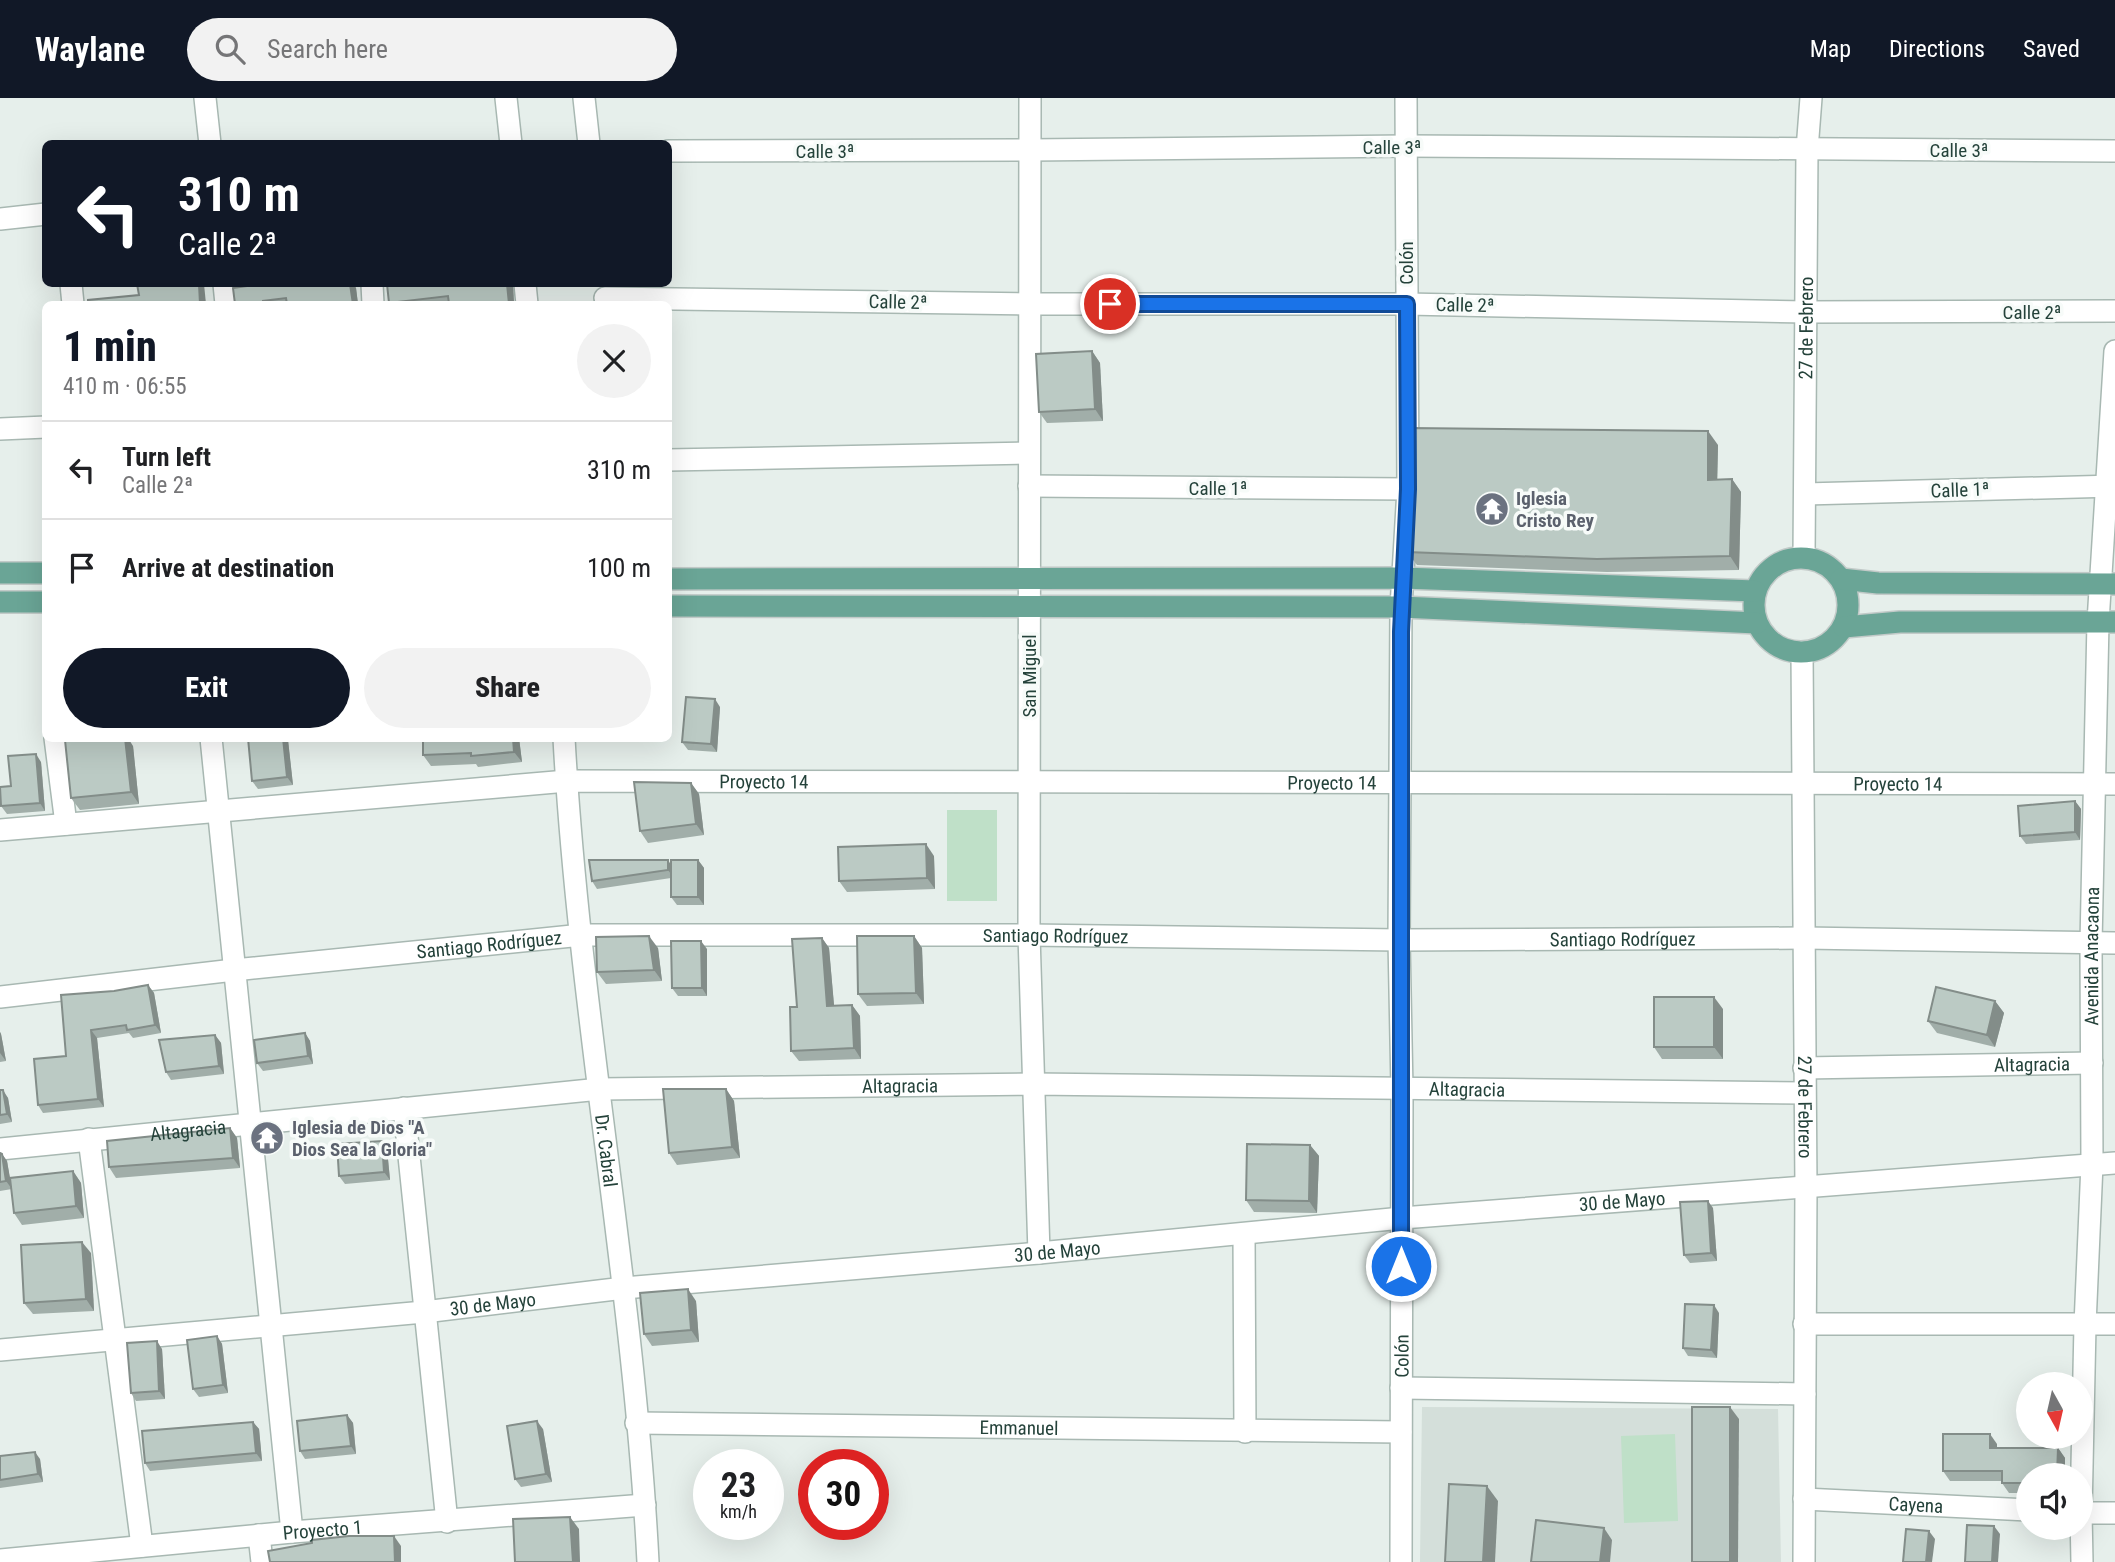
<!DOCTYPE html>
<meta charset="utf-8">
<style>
body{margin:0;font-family:"Roboto Condensed",sans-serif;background:#f2f2f2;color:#202124;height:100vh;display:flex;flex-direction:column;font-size:26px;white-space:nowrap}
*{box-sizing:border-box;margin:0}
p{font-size:23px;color:#757577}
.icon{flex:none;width:38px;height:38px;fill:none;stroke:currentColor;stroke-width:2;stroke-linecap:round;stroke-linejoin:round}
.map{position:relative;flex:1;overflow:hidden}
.panel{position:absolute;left:42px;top:203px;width:630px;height:441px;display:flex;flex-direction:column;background:#fff;border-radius:10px;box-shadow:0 7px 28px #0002}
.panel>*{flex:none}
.hud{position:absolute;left:42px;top:42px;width:630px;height:147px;border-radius:10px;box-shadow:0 7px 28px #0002;background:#111827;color:#fff;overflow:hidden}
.needle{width:46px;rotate:172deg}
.fabs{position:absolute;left:2016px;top:1274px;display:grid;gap:14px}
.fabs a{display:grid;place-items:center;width:77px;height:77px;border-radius:50%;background:#fff;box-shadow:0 7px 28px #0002;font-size:35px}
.speed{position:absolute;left:693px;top:1351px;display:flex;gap:14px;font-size:35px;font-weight:700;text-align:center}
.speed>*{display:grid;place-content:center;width:91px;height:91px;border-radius:50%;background:#fff;box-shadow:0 7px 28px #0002;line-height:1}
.speed small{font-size:18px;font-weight:400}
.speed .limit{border:10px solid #d22;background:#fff;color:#111}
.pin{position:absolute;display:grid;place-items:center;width:60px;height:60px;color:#fff;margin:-30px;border:4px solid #fff;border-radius:50%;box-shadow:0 2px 7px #0007}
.me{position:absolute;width:77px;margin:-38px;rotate:0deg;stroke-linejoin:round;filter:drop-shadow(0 0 5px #0008)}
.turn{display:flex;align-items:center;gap:24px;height:147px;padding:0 21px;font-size:32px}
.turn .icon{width:91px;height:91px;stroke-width:2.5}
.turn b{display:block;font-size:49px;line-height:60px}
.round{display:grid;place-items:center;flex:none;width:74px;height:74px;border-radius:37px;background:#f2f2f2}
.overview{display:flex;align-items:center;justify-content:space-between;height:119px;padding:0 21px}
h1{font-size:42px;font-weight:800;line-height:52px;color:#111827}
.action{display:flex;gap:14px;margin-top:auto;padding:14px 21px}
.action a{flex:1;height:80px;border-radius:42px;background:#111827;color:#fff;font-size:28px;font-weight:800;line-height:80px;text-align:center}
.action a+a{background:#f2f2f2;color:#202124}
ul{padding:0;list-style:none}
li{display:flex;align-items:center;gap:21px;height:98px;padding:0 21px;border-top:2px solid #e0e0e0}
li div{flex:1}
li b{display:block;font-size:26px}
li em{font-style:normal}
header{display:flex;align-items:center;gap:42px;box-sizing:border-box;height:98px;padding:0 35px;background:#111827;color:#fff}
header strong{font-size:33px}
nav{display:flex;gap:38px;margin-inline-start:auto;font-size:24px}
.search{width:490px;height:63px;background:#f2f2f2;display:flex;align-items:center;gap:18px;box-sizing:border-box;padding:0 24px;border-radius:38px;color:#757577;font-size:26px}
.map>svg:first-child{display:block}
</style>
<header>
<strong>Waylane</strong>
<div class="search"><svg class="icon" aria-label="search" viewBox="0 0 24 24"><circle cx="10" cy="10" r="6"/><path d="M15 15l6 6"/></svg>Search here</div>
<nav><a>Map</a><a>Directions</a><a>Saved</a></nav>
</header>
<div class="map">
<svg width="2115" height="1464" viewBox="0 0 2115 1464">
<rect width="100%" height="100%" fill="#e6efeb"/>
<path fill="#d4dfda" d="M1422,1309L1778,1311L1781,1464H1420Z"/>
<g fill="#bfe0c8">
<rect x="947" y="712" width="50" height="91"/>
<path d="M1675,1336L1678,1423L1624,1425L1621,1338Z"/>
</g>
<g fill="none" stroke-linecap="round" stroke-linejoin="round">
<g stroke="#a8b8b2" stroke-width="24">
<g id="minor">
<path d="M205,0L210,46"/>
<path d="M506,0L511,46"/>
<path d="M584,0L589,46"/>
<path d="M1030,0L1029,837L1039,1155"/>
<path d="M668,53L1031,52L1406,48L2115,53"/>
<path d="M0,121L46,116"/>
<path d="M71,186L73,206"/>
<path d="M224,186L226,206"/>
<path d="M372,186L373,206"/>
<path d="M525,186L527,206"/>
<path d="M605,200L1029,206H1407L1806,214L2115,213"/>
<path d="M0,331L46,329"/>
<path d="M668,362L1028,355"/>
<path d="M1029,388L1408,391"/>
<path d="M1805,396L2115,388"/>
<path id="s1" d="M1804,459L1807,52L1811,0"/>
<path id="s2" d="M1802,554L1806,1090L1804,1464"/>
<path d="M55,640L66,726"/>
<path d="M211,640L292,1434"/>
<path id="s3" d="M564,640C579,916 634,1188 648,1464"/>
<path id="s4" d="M0,732L567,683L2115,686"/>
<path id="s5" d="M0,899L234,872L582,837H1029L1399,842L1805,840L2115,845"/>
<path id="s6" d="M1804,970L2092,965"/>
<path d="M404,1010L447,1424"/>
<path d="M89,1041L142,1448"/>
<path id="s7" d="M0,1051L600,991L1033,986L1804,995"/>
<path d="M1244,1136L1245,1334"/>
<path d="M1804,1226H2115"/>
<path id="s8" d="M0,1252L424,1214L624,1190L1039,1155L1402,1120L2115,1065"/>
<path d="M1401,1290L1805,1296"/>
<path id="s9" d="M636,1325L1401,1334"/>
<path id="s10" d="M1804,1401L2028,1412"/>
<path d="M2081,1415H2115"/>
<path d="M259,1437L262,1464"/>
<path id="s11" d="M0,1462L292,1434L645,1407"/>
<path id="s12" d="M1401,1464L1402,992L1399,842L1401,509L1408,391L1406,0"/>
<path id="s13" d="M2082,1464L2081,1415L2085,1227L2092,1066L2091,845L2098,524L2115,253"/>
</g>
</g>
<g stroke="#c2cac8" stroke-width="24">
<g id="major">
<circle cx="1801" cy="507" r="47"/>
<path d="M0,475H46"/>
<path d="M668,481L1403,480L1755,493"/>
<path d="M1841,481L1878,485L2115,486"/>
<path d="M0,504H46"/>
<path d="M668,508L1401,509L1757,525"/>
<path d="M1844,529L1900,524H2115"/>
</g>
</g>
<use href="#minor" stroke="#fff" stroke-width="21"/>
<use href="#major" stroke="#6aa596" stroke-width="21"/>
</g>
<g fill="#a1aea9">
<path d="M261,186H287L289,188L309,186H353L356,190L358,206H235Z"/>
<path d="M387,186H513L514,206H390Z"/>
<path d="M1092,253L1100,265L1103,323L1047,325L1039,314Z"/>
<path d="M1718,347L1717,381H1732L1741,394L1739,472L1607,474L1417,467L1407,454Z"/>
<path d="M720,609L717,654L688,652L682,644Z"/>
<path d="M248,640H287L288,642L293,687L258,691L252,683Z"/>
<path d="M519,640L522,664L478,669L476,666L431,668L423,657Z"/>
<path d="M133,648L139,706L80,712L71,700Z"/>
<path d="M41,664L45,713L7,716L1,708L11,688Z"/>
<path d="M691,685L699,696L704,737L648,745L640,733Z"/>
<path d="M2075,703L2081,711L2080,742L2026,746L2020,738Z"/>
<path d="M934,758L935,791L847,794L839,783Z"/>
<path d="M698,762L704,770V807H677L671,799V780L597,791L592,783Z"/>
<path d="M914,838L922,850L924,906L867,908L858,896Z"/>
<path d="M822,840L829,850L834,908L852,907L860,918L861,961L799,963L791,953L797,909Z"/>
<path d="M658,850L662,883L606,886L597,874Z"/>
<path d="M707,851V898H678L672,890Z"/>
<path d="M148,887L154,895L161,935L133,940L129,935L97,940L104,1009L43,1015L38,1007L114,893Z"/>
<path d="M1995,903L2004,915L1995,949L1937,935L1928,923Z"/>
<path d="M1723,911V961H1662L1654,949Z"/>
<path d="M0,934L1,936L6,963L0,964Z"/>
<path d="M305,935L310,943L313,966L263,973L257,965Z"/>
<path d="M215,937L221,945L224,976L171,982L166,974Z"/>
<path d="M726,991L734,1003L740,1060L677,1067L669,1055Z"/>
<path d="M0,992L8,1000L12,1024L0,1026Z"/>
<path d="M230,1030L237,1040L240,1070L116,1080L109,1069Z"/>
<path d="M382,1043L387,1051L390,1082L345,1086L339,1078Z"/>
<path d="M1310,1047L1319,1058L1317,1115L1254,1114L1246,1102Z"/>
<path d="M0,1055L2,1056L7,1063L11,1088L73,1073L81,1085L84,1120L22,1127L14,1115L12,1091L0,1093Z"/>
<path d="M1713,1110L1717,1163L1690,1165L1684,1157Z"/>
<path d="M91,1155L94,1213L33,1216L24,1205Z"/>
<path d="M696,1203L699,1244L652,1248L644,1236Z"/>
<path d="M1719,1215L1717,1260L1688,1258L1683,1250Z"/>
<path d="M217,1238L222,1246L228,1295L199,1299L193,1291Z"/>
<path d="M162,1251L165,1301L136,1303L131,1295Z"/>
<path d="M347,1317L353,1325L356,1356L305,1361L300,1353Z"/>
<path d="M253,1324L259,1331L262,1363L150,1373L145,1365Z"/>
<path d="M543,1331L552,1384L521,1389L515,1381Z"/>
<path d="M1997,1346V1350H2058L2065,1360L2028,1377V1395H2009L2002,1385V1383H1950L1943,1373Z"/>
<path d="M0,1358L40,1361L43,1384L0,1390Z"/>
</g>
<g fill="#838d89">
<path d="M199,186H204L206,206H200Z"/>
<path d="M350,186H353L356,190L358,206H353Z"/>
<path d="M507,186H513L514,206H509Z"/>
<path d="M1092,253L1100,265L1103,323L1095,311Z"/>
<path d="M1708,333L1718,347L1717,395L1708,382Z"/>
<path d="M1732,381L1741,394L1739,472L1730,458Z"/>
<path d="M715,601L720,609L717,654L711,646Z"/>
<path d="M125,640H128L133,648L139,706L131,694Z"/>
<path d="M283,640H287L288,642L293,687L287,679Z"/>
<path d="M513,640H519L522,664L514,654Z"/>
<path d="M36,656L41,664L45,713L40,705Z"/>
<path d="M691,685L699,696L704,737L696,726Z"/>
<path d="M2075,703L2081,711L2080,742L2075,734Z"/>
<path d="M926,746L934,758L935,791L927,780Z"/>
<path d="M668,762L673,770L674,780L668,772Z"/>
<path d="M698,762L704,770V807L698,799Z"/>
<path d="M649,838L658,850L662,883L654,872Z"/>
<path d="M914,838L922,850L924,906L916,895Z"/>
<path d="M822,840L829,850L835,918L827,908Z"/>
<path d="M701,843L707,851V898L702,890Z"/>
<path d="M148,887L154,895L161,935L155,927Z"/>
<path d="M1714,899L1723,911V961L1714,949Z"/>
<path d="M1995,903L2004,915L1995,949L1987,937Z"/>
<path d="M852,907L860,918L861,961L854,950Z"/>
<path d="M91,932L97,940L104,1009L98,1001Z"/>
<path d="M0,934L1,936L6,963L0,955Z"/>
<path d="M305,935L310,943L313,966L308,958Z"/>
<path d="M215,937L221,945L224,976L219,968Z"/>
<path d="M726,991L734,1003L740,1060L732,1049Z"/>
<path d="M3,992L8,1000L12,1024L7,1016Z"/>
<path d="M230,1030L237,1040L240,1070L233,1060Z"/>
<path d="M382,1043L387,1051L390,1082L384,1074Z"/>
<path d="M1310,1047L1319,1058L1317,1115L1309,1103Z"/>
<path d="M2,1056L7,1063L12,1091L6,1083Z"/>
<path d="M73,1073L81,1085L84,1120L76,1108Z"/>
<path d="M1708,1103L1713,1110L1717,1163L1711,1155Z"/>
<path d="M82,1144L91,1155L94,1213L86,1201Z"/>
<path d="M688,1191L696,1203L699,1244L691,1232Z"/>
<path d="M1714,1207L1719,1215L1717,1260L1711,1252Z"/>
<path d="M217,1238L222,1246L228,1295L223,1287Z"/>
<path d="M157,1243L162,1251L165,1301L159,1293Z"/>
<path d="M1730,1309L1739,1321L1738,1464H1730Z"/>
<path d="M347,1317L353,1325L356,1356L351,1348Z"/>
<path d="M537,1323L543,1331L552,1384L546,1376Z"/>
<path d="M253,1324L259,1331L262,1363L256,1355Z"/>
<path d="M1990,1336L1997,1346V1360L1990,1350Z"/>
<path d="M2058,1350L2065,1360V1377H2057Z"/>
<path d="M35,1354L40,1361L43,1384L38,1376Z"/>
<path d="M1487,1388L1498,1403L1495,1464H1483Z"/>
<path d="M570,1419L579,1431L580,1464H573Z"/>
<path d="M1994,1428L2000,1436L1998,1464H1992Z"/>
<path d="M1604,1430L1612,1442L1610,1464H1600Z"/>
<path d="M1929,1433L1935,1441L1932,1464H1926Z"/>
<path d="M394,1438L401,1448V1464H395Z"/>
</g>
<g fill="#bbcac4" stroke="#838d89" stroke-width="2">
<path d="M137,186H199L200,206H88V202L139,197Z"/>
<path d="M261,186H285L286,188L309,186H350L353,206H287L286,200L263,203V206H235L233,190Z"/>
<path d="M387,186H507L509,206H449L448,198L389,205Z"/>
<path d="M1092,253L1095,311L1039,314L1036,256Z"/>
<path d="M1411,330L1708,333V382L1732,381L1730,458L1597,461L1407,454L1411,378Z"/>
<path d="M686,599L715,601L711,646L682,644Z"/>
<path d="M82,640H125L131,694L71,700L65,642Z"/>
<path d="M248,640H283L287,679L252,683Z"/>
<path d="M423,640H513L514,654L471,658V655L423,657Z"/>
<path d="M36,656L40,705L1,708L0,689L11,688L8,658Z"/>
<path d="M634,684L691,685L696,726L640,733Z"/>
<path d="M2075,703V734L2020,738L2018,708Z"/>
<path d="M926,746L927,780L839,783L838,749Z"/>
<path d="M589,762H668V772L592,783Z"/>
<rect x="671" y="762" width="27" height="37"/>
<path d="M649,838L654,872L597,874L596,839Z"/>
<path d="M857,838H914L916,895L858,896Z"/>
<path d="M822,840L827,908L852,907L854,950L791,953L790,909H797L792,841Z"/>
<path d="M671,843H701L702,890H672Z"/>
<path d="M148,887L155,927L127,932L126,927L91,932L98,1001L38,1007L34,961L66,958L61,897L114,893Z"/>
<path d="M1936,889L1995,903L1987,937L1928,923Z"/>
<rect x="1654" y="899" width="60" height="50"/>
<path d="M305,935L308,958L257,965L254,942Z"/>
<path d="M215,937L219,968L166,974L159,942Z"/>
<path d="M663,991H726L732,1049L669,1055Z"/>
<path d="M0,992H3L7,1016L0,1017Z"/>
<path d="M230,1030L233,1060L109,1069L107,1043Z"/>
<path d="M382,1043L384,1074L339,1078L337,1046Z"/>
<path d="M1247,1046L1310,1047L1309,1103L1246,1102Z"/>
<path d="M0,1055L2,1056L6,1083L0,1084Z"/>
<path d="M73,1073L76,1108L14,1115L10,1080Z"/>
<path d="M1708,1103L1711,1155L1684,1157L1680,1104Z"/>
<path d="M82,1144L86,1201L24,1205L21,1147Z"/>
<path d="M688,1191L691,1232L644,1236L640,1195Z"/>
<path d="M1685,1206L1714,1207L1711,1252L1683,1250Z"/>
<path d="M217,1238L223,1287L193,1291L187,1242Z"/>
<path d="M157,1243L159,1293L131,1295L127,1245Z"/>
<rect x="1692" y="1309" width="38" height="155"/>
<path d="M347,1317L351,1348L300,1353L297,1323Z"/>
<path d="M537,1323L546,1376L515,1381L507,1328Z"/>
<path d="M253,1324L256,1355L145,1365L142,1333Z"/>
<path d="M1943,1336H1990V1350H2058L2057,1377H2028V1385H2002V1373H1943Z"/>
<path d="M35,1354L38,1376L0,1382V1358Z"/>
<path d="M1449,1386L1487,1388L1483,1464H1445Z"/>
<path d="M570,1419L573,1464H515L513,1421Z"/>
<path d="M1536,1422L1604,1430L1600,1464H1531Z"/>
<path d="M1967,1427L1994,1428L1992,1464H1965Z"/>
<path d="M1906,1431L1929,1433L1926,1464H1903Z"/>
<path d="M349,1438H394L395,1464H270L268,1453L312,1445V1442Z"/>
</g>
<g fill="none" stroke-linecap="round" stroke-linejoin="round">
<g stroke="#114b97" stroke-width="18">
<path id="route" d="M1110,206H1407L1408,391L1401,534V1168"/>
</g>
<use href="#route" stroke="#1a73e8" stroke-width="12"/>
</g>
<defs>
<g id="temple-disc" transform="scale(1.75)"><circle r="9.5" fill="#6b7280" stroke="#f7fbf9"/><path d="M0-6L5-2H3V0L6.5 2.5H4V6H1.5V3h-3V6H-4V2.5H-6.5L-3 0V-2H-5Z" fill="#fff"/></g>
</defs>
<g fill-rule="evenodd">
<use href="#temple-disc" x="1492" y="411"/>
<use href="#temple-disc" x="267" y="1040"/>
</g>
<g text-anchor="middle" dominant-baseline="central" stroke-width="7" stroke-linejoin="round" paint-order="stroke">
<g font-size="19" fill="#24423a" stroke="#f7fbf9">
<text x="1392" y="49">Calle 3ª</text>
<text x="1959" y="52">Calle 3ª</text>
<text x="825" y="53">Calle 3ª</text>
<text transform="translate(1406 165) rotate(-90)">Colón</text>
<text transform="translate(898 204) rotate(1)">Calle 2ª</text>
<text transform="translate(1465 207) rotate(1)">Calle 2ª</text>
<text x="2032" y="214">Calle 2ª</text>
<text stroke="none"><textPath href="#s1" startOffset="229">27 de Febrero</textPath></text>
<text x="1218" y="390">Calle 1ª</text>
<text transform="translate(1960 392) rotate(-2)">Calle 1ª</text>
<text transform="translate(1029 578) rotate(-90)">San Miguel</text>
<text stroke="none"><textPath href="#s4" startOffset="766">Proyecto 14</textPath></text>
<text stroke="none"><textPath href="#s4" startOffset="1334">Proyecto 14</textPath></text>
<text stroke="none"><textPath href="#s4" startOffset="1900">Proyecto 14</textPath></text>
<text stroke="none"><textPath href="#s5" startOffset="1059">Santiago Rodríguez</textPath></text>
<text stroke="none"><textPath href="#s5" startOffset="1626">Santiago Rodríguez</textPath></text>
<text stroke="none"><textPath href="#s5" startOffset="492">Santiago Rodríguez</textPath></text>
<text stroke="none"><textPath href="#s13" startOffset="606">Avenida Anacaona</textPath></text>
<text stroke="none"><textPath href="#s6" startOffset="228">Altagracia</textPath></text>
<text stroke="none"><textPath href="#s7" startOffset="903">Altagracia</textPath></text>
<text stroke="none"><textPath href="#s7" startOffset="1470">Altagracia</textPath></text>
<text stroke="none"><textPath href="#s2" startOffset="455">27 de Febrero</textPath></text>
<text stroke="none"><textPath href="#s7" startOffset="189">Altagracia</textPath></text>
<text stroke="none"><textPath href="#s3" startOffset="415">Dr. Cabral</textPath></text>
<text stroke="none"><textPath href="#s8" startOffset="1629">30 de Mayo</textPath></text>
<text stroke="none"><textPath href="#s8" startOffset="1062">30 de Mayo</textPath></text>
<text stroke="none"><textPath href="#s8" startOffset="495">30 de Mayo</textPath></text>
<text stroke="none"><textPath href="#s12" startOffset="206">Colón</textPath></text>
<text stroke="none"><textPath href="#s9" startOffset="383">Emmanuel</textPath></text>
<text stroke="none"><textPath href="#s10" startOffset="112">Cayena</textPath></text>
<text stroke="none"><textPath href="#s11" startOffset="324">Proyecto 1</textPath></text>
</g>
<g font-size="19" font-weight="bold" fill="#5b616d" stroke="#f7fbf9" text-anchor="start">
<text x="1516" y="400">Iglesia<tspan x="1516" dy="22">Cristo Rey</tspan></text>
<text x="292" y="1029">Iglesia de Dios "A<tspan x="292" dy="22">Dios Sea la Gloria"</tspan></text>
</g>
</g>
</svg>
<div class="fabs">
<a><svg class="needle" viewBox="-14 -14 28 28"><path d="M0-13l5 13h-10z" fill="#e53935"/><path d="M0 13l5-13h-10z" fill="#757577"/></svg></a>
<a><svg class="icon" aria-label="sound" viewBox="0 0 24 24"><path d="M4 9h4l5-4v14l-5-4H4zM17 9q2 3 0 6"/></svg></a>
</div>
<div class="speed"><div>23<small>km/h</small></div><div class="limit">30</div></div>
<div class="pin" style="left:1110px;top:206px;background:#d93025"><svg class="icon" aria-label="arrive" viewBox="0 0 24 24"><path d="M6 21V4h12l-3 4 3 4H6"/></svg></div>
<svg class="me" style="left:1401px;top:1168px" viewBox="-20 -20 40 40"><circle r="17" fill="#1a73e8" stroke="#fff" stroke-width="3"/><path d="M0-11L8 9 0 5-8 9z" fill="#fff"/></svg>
<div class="hud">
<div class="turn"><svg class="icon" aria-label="left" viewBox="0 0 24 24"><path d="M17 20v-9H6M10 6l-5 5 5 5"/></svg><div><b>310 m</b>Calle 2ª</div></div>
</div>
<section class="panel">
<div class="overview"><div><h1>1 min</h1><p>410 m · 06:55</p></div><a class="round"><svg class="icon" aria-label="close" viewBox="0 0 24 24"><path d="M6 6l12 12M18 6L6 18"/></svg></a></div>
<ul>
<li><svg class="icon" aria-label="left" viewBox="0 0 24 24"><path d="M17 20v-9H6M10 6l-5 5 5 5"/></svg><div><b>Turn left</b><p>Calle 2ª</p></div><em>310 m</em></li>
<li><svg class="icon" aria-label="arrive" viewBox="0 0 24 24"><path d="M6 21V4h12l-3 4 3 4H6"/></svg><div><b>Arrive at destination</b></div><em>100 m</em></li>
</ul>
<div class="action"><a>Exit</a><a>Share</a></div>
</section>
</div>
